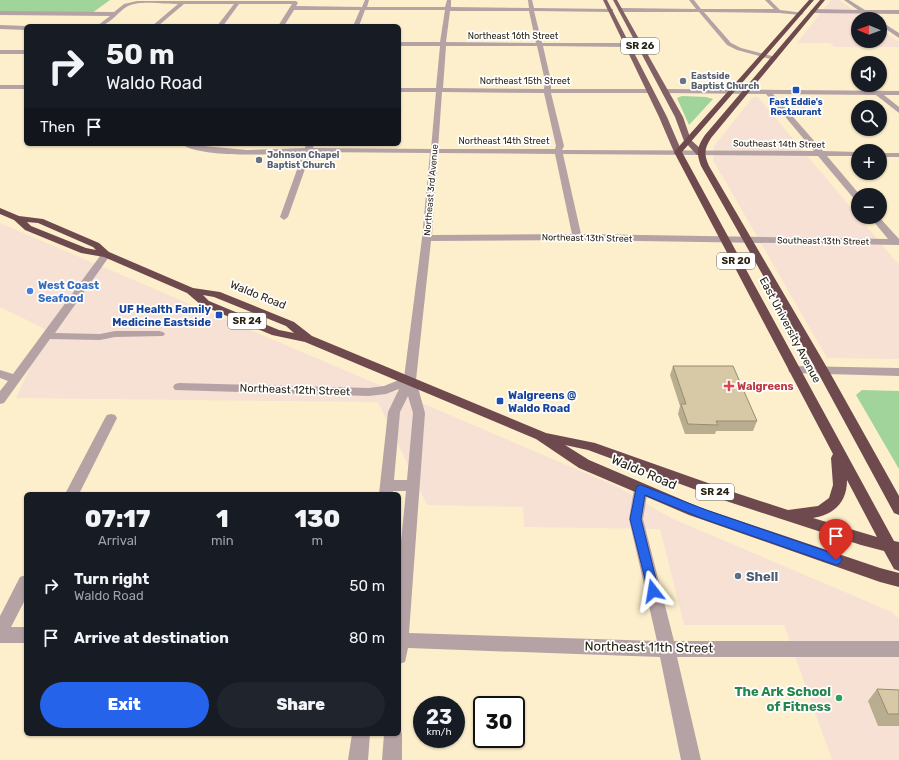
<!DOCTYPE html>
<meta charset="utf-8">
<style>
body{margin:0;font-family:Rubik,sans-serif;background:#20242c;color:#f1f3f6;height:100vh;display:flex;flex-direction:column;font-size:15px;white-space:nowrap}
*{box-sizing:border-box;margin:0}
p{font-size:13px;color:#9ea1a6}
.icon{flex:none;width:22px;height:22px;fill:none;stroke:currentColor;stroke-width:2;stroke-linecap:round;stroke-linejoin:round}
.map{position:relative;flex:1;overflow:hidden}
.side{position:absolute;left:24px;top:492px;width:377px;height:244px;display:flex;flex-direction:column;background:#171b24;border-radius:6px;box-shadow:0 1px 3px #0004}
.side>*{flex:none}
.top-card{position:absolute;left:24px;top:24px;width:377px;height:122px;border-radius:6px;box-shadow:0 1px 3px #0004;background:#171b24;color:#f1f3f6;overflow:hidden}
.needle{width:26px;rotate:271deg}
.buttons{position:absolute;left:851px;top:12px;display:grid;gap:8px}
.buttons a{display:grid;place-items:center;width:36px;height:36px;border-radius:50%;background:#171b24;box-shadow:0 1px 3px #0004;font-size:20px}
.speed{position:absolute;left:413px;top:696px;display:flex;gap:8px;font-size:20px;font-weight:700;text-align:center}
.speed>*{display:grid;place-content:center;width:52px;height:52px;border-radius:50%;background:#171b24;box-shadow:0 1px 3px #0004;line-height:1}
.speed small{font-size:10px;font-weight:400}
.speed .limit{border:2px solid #111;border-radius:6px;background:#fff;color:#111}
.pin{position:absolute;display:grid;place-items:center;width:34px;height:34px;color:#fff;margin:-41px -17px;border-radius:50% 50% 50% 0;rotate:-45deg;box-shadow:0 0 4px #0007}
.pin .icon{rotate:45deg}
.me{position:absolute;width:44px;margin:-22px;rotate:346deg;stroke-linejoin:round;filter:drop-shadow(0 0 3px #0008)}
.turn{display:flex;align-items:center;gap:14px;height:84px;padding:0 16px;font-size:18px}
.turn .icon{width:52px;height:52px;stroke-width:2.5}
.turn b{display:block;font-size:28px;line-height:34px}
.then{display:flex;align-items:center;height:38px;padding:0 16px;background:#0003;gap:8px;font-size:15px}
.eta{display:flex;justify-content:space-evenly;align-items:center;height:68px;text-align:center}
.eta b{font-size:24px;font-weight:800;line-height:28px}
.action{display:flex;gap:8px;margin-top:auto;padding:8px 16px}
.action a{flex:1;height:46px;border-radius:24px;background:#2563eb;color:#fff;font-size:16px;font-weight:800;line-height:46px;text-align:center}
.action a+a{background:#20242c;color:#f1f3f6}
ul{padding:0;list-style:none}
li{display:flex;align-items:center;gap:12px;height:52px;padding:0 16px}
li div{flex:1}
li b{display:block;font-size:15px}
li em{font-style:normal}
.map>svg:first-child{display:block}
</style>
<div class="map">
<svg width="899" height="760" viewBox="0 0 899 760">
<rect width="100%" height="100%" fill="#fdefcb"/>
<g fill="#f7e1d4">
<path d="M831,0H839L866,19H858V41H880V29L899,42V47H834L830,43H797Z"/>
<path d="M753,97H758L899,265V359L827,358L713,160L714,146Z"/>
<path d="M0,223L616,486L671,518L892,612L899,619V760H832L784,625H684L660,529L524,527L523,507L427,505L378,402L16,398L47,330L0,307Z"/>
</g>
<g fill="#a0d49b">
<path d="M0,0H110L92,13H0Z"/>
<path d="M682,96L706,97L713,99L689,125L677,98Z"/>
<path d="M862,390L899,391V469L856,395Z"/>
</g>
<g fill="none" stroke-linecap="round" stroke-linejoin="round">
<g fill="#b5a2a4" fill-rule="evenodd">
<path d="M365,0H369L367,7H445L447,0H451V7L529,8L528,0H532L534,8L613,9V11L611,12L534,11L542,43H627L630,45L627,47L543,46L551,81V89H650L653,91L650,93H551L564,146L562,150L814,151L766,94L665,93L662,91L665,89L899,91V95H884L899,107V113L876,95L773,94L823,151L858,152V156H827L860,195H858V201L855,200L818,156L563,154L581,234L888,239L870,217H879L899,239V245L577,240L431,241L416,380L425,413L409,633L657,641L629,519L634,489L636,485L641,484L646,485L648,489L643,519L674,641H899V657H677L701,760H681L660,657L408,648L405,662L399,664V562L406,491H393V494H379L388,412L399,389L386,394L369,396L175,390L173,387L175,384L179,383L369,388L384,386L404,378L422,238L430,153L311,152L288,217L284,220L280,217L303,153C279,154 200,159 182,144L247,150L305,148L306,144H314L313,148L431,149L436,92H399V88H436L440,46H399V42H440L445,10H365L359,26H353L360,10H294L284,26H278L292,4H239L223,26H217L234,4H184L158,26H152L178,4C165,4 139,0 128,6C117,12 110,26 97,26L110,16L0,15V11L114,12L124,4L137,1H296L298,3L296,6L362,7ZM450,11H529L536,43L446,42ZM446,46H537L545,81L544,89L443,88ZM442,92L544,93L556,146L555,149H438ZM438,153L555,154L572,234L432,235ZM408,396L413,413L407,480H394L400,412Z"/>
<path d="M689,0H694L701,9H774L765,0H770L780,10L804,13L801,15L779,13L704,12L731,43L741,48L776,57L777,58L774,60L737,50L727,45L699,12H621L618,10L621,8L696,9Z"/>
<path d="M844,0H849L865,10H899V14L813,13L810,11L813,9L858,10Z"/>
<path d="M880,21L899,33V38L880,25Z"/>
<path d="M0,25L26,26V30L0,29Z"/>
<rect x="0" y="50" width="26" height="4"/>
<rect x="0" y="85" width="26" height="4"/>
<rect x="880" y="153" width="19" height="4"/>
<path d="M106,251L111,254L55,333L100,334L115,331H159L163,332L165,334L163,336L115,337L100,340L50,339L4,403L0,404V391L8,381L0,378V370L13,374L103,252Z"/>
<path d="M794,366L899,368V376L790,373L788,370L790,367Z"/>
<path d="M111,414L115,415L117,418L79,494H65L105,418L107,415Z"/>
<path d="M26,575V598L11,627H26V643H0V616L20,577Z"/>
<path d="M399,727L402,734V760H382L384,734H399Z"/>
<path d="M352,734H370L368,760H348Z"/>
</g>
<g fill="#816165" fill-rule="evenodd">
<path d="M603,0H607L667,117L682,152L681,154H675L674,152L659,117Z"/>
<path d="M613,0H617L683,117L691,140L703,151V155H697L684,141L675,117Z"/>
</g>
<g fill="#6e4a4f" fill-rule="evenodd">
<path d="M809,0H814L682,152L894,541L899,542V571L894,569L884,551L861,545L729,502L588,450L565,445L589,460L699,507L880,568L899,573V587L880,582L689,515L579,468L536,439L305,342L272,335L201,305L187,293L104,257L81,253L25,230L14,220L0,214V208L19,216L43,219L99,243L109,252L193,288L220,292L294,322L312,336L546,433L595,443L739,494L788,510L818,506L829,498L833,485L831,458L833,454L674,152ZM27,222L38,223L93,247L96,250L86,248L31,226ZM203,295L214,297L286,326L294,333L279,330L209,301ZM847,480L877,537L813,518C835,514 847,502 847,480Z"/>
<path d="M820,0H825L711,138C704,149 704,155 709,166L829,371L899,496V515L894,513L817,371L701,166C696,153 697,147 705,135Z"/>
</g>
</g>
<g fill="#b9ad8f">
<path d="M673,366L757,421L753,431H716L715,434H685L678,414L680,406L670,375Z"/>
<path d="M877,689L899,690V726H878L868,701Z"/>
</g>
<g fill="#d7c9a6" stroke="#968d74">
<path d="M673,366H733L757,421H716L718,425L688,424L681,404H686Z"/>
<path d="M877,689L899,690V714H888Z"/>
</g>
<path fill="#2563eb" stroke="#184099" d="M641,485L709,511L840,556L842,560L840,563L836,565L701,518L645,495L641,519L659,591L658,595L653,596L649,595L630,519L636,489L637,486Z"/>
<g fill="#6b7280" stroke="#fff" stroke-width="1.5">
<circle cx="683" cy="81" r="4"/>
<circle cx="259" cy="160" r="4"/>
</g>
<g fill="#1a4fb4" stroke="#fff" stroke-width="1.5">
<rect x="792" y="86" width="8" height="8" rx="2"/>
<rect x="215" y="311" width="8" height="8" rx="2"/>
<rect x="496" y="397" width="8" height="8" rx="2"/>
</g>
<circle fill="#3f7fe0" stroke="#fff" stroke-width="1.5" cx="30" cy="291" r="4"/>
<path fill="#e0444e" stroke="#fff" stroke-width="1.5" d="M727 380h4v4h4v4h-4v4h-4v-4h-4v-4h4z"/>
<circle fill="#5c6f8a" stroke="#fff" stroke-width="1.5" cx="738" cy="576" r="4"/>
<circle fill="#2e9e5b" stroke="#fff" stroke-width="1.5" cx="839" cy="698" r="4"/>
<g text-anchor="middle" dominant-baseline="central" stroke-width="3.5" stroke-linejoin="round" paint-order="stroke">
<g font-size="9" fill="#292416" stroke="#fff">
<text x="513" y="36">Northeast 16th Street</text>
<text x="525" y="81">Northeast 15th Street</text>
<text x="504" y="141">Northeast 14th Street</text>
<text transform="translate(779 144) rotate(1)">Southeast 14th Street</text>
<text transform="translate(431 190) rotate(-85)">Northeast 3rd Avenue</text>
<text transform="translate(587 238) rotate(1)">Northeast 13th Street</text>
<text transform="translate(823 241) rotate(1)">Southeast 13th Street</text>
</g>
<g font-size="9" font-weight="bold" fill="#5b616d" stroke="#fff" text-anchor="start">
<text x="691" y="76">Eastside<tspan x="691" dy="10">Baptist Church</tspan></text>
<text x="267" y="155">Johnson Chapel<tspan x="267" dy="10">Baptist Church</tspan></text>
</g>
<g font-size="9" font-weight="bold" fill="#164399" stroke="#fff">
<text x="796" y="102">Fast Eddie's<tspan x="796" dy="10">Restaurant</tspan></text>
</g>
<g fill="#fff" stroke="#69665c" stroke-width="1">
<rect x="621" y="38" width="38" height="16" rx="3"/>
<rect x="717" y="253" width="38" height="16" rx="3"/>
<rect x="228" y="313" width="38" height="16" rx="3"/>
<rect x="696" y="484" width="38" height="16" rx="3"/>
</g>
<g font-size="10" font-weight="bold" fill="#292416">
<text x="640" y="46">SR 26</text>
<text x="736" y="261">SR 20</text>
<text x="247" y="321">SR 24</text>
<text x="715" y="492">SR 24</text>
</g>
<g font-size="11" font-weight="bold" fill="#366cbe" stroke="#fff" text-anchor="start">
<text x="38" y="285">West Coast<tspan x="38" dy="13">Seafood</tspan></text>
</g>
<g font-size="11" fill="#292416" stroke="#fff">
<text transform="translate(258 295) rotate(22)">Waldo Road</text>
<text transform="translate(790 330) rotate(62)">East University Avenue</text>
<text transform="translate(295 390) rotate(2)">Northeast 12th Street</text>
</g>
<g font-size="11" font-weight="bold" fill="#164399" stroke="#fff" text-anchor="end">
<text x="211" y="309">UF Health Family<tspan x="211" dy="13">Medicine Eastside</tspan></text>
<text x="508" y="395" text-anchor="start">Walgreens @<tspan x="508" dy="13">Waldo Road</tspan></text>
</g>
<g font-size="11" font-weight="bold" fill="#be3a42" stroke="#fff" text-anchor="start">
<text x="737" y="386">Walgreens</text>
</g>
<g font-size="13" fill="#292416" stroke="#fff">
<text transform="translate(644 472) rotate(23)">Waldo Road</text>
<text transform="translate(649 647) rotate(1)">Northeast 11th Street</text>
</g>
<g font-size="13" font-weight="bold" fill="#4e5e75" stroke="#fff" text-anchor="start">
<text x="746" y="576">Shell</text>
</g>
<g font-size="13" font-weight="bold" fill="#27864d" stroke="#fff" text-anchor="end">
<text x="831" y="691">The Ark School<tspan x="831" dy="15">of Fitness</tspan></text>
</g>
</g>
</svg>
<div class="buttons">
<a><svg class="needle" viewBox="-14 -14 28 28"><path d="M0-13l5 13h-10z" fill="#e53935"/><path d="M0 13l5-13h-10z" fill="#9ea1a6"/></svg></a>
<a><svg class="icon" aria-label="sound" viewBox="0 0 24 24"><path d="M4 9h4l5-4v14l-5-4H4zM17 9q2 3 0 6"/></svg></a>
<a><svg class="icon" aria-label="search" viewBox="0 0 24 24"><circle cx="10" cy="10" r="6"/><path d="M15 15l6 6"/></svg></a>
<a>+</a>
<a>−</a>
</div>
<div class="speed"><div>23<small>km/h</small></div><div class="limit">30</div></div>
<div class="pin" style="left:836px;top:560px;background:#d93025"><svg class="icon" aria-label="arrive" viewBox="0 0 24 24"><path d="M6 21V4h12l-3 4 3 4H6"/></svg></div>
<svg class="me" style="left:653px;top:591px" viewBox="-20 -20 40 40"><path d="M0-17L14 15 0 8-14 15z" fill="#2563eb" stroke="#fff" stroke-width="4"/></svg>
<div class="top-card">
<div class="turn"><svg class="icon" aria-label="right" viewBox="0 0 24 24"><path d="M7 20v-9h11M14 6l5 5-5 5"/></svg><div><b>50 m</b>Waldo Road</div></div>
<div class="then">Then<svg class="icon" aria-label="arrive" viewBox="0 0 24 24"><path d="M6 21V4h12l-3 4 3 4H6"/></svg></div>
</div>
<section class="side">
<div class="eta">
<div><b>07:17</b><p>Arrival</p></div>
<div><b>1</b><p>min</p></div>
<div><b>130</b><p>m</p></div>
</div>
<ul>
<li><svg class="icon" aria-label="right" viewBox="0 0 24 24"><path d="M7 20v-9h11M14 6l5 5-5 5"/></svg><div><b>Turn right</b><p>Waldo Road</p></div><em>50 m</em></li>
<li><svg class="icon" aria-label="arrive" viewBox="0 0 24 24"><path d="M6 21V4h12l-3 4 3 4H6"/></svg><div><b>Arrive at destination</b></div><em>80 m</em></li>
</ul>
<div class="action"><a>Exit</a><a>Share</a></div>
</section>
</div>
